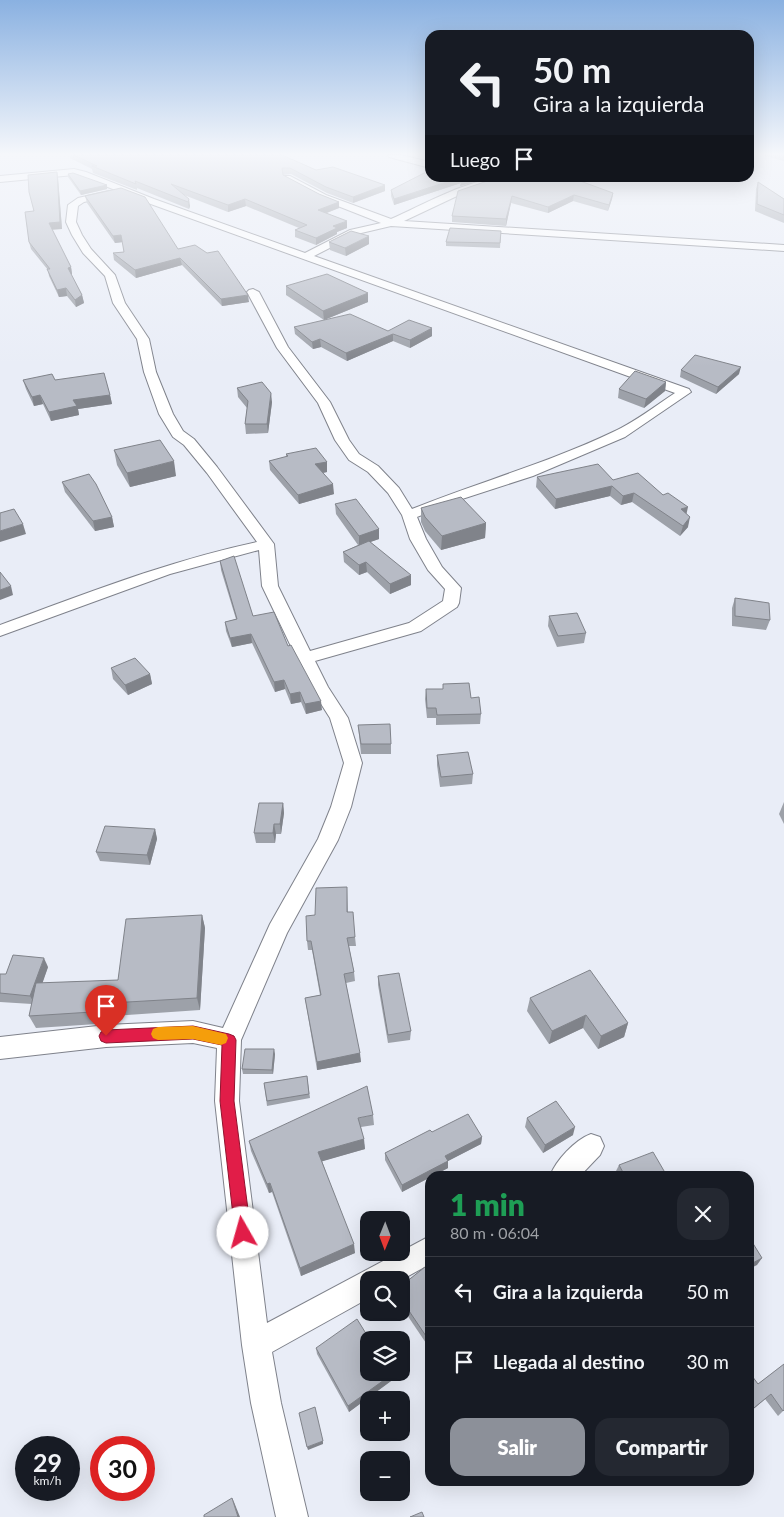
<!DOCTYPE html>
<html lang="es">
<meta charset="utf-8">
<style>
body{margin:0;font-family:Lato,sans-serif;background:#242831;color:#f1f3f6;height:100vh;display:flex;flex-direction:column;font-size:19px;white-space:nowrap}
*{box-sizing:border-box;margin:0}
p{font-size:16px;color:#9ea1a6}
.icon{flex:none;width:28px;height:28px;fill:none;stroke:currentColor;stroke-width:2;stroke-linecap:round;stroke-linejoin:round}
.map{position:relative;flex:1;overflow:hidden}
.side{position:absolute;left:425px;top:1171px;width:329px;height:315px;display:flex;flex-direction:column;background:#171b24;border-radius:15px;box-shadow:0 5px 20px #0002}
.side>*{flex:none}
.hud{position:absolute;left:425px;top:30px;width:329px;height:152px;border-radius:15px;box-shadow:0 5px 20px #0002;background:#171b24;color:#f1f3f6;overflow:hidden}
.needle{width:32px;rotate:181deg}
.fabs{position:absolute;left:360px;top:1211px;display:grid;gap:10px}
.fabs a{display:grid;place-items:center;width:50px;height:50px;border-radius:10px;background:#171b24;box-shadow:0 5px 20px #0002;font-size:25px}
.speed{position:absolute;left:15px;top:1436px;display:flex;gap:10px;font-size:25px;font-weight:700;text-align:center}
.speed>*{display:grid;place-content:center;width:65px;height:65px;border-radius:50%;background:#171b24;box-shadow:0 5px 20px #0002;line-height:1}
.speed small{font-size:12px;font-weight:400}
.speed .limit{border:8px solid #d22;background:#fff;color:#111}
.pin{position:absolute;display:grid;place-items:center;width:42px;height:42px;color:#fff;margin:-51px -21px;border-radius:50% 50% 50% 0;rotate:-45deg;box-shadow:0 0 5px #0007}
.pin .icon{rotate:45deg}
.me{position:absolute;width:55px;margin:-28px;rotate:353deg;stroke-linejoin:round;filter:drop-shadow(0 0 4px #0008)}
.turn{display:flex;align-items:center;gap:18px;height:105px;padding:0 25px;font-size:22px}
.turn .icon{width:65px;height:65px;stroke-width:2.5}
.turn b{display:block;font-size:35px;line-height:42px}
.then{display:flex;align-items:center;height:48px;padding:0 25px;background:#0003;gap:10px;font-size:19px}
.round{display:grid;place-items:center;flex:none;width:52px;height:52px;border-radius:15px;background:#242831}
.headline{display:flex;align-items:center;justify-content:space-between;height:85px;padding:0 25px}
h1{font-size:30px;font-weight:800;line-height:38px;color:#1e9e55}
.action{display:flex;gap:10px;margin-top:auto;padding:10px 25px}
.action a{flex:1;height:58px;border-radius:15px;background:#8c9099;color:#fff;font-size:20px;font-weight:800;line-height:58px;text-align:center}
.action a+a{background:#242831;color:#f1f3f6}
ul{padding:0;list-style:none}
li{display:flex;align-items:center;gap:15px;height:70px;padding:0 25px;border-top:1px solid #363941}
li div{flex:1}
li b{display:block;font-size:19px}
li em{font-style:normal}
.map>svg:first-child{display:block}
</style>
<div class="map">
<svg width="784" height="1517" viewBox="0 0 784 1517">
<rect width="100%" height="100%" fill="#e9edf7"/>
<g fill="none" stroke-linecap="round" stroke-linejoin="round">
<g stroke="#7f828b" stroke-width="2">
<g id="street">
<path d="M388,155H401L430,162V168L389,157Z"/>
<path d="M74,169L86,172L154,199L305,253L350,230L381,223L320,199L284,180V176H290L326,195L391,219C421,206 470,178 502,178L501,180L457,196L404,221L784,245V251L391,226L357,234L314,256L689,389L691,392L625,437L533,476L459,500L417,517L426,539L442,567L461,588L459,603L457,607L421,631L315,661L328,687L348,718L362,763L351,807L338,840L287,933L241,1040L239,1101L267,1323L430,1236V1264L401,1280H369V1298L272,1352L281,1403L308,1517H276L251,1403L242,1345L215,1101L217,1048L193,1043L106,1047L0,1059V1037L106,1025L193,1021L223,1028L270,924L318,839L331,807L344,763L330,718L311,688L262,586L259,550L170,574L0,636V625C85,594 168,561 257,542L207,473L184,445L173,437L159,414L144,372L137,339L113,303L105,276L83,253L72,235L66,222L68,205L78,198L109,191L114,194L112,196L84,202L78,206L76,222L82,235L91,249L115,275L125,303L149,339L156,372L173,414L183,431L194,439L217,467L274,544L278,586L310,651L409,623L443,601L445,589L428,570L410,539L402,515L388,493L368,472L349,460L335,440L318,403L277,348L247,292L249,290L253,289L259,292L288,347L330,402L349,440L359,454L378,466L399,488L412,509C479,482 548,463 613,432C635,422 655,406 675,393L148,203L80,176L74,175L0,182V176Z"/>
<path d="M591,1134L600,1137L604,1146L600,1155L580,1176H550C556,1160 575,1140 591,1134Z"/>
</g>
</g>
<use href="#street" fill="#fff" fill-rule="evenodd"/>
</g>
<g fill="#9da1a9">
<path d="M70,155H282L316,170L385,191L353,203L327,193L291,174L283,175L319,194L339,202V208L327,213L347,228L337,232V234L316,245L295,237V230L299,228L246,206L228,212L184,195L190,206L189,209L137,188V190L93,173L92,169L70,158Z"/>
<path d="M762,155H784V161Z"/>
<path d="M68,174L107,185V189L81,195L68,177Z"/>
<path d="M58,178L62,229H52L71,267L72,274L71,275L82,295L84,303L76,307L67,296L59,297L49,276L48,270L31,249L29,242L33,211Z"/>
<path d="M430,178H488L460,186L461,183L394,205L391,196V190Z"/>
<path d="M496,178L613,193L612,199L608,211L573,201L548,213L511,203L506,226L452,222V216Z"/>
<path d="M758,182L784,199V223L755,211L756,189Z"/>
<path d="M85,196L178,249L249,302L222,306L182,265L136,278L114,260L113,253L124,252L123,242L115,243L87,203Z"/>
<path d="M501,231L500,248L446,246V242Z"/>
<path d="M329,242L369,244L346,256L330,250Z"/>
<path d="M286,286L368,302L324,320L286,295Z"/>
<path d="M294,327L388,331L432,336L410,348L393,341L347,361L321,347L313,349L295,334Z"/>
<path d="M681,370L739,374L716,394L680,377Z"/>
<path d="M23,380H55L110,395L112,404L78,409L79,415L51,421L43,404L34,406L26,389Z"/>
<path d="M666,382L665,391L644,408L618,398L619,389Z"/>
<path d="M237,388L272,402L268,433L246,434L245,424L247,408L238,397Z"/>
<path d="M114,450L176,476L130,487L117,465Z"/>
<path d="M286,454L327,462V472L323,473L334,494L299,504L270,470L269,461L286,457Z"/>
<path d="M537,477L613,480L686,514L688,527L680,536L632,502L621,505L610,496L555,509L536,487Z"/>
<path d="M62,482L112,517L114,527L95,531L65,492Z"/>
<path d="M335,504L379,529V539L370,542L411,585L390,594L367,572L359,575L344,562L343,552L358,545L336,514Z"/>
<path d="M421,508L486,523L485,538L441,550L425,531L421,522Z"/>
<path d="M220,561L253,616L288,646L322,710L306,714L301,702L291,704L285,689L275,692L252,643L232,647L226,631L225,622L236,619L221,570Z"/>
<path d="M735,598L770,620L766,630L732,626V608Z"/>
<path d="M549,616L586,633L584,643L557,647L548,626Z"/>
<path d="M111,668L150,674L152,684L128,695L113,679Z"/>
<path d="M443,684L471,698L481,714L480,724L436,725V718H427L425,699L426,689H443Z"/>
<path d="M358,725L391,744V754H361L359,735Z"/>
<path d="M437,755L473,774L472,784L440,787L437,765Z"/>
<path d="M784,802V824L779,814Z"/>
<path d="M283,803L284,813L281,834H276L275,843H256L254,833Z"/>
<path d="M155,829L157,839L150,865L100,861L96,852Z"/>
<path d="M347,887L348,912L355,937L356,946H349L354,972L355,981L346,983L361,1062L317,1070L305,998L320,995L312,950H308L307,941L315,915Z"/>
<path d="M202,915L205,928L200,1010L98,1017L97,1024L36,1028L29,1016L32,1004L0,1002V974H6L48,967L42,983L118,980Z"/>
<path d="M378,976L411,1031L410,1040L388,1043L378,985Z"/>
<path d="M530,998L628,1023L624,1037L598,1049L583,1028L549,1044L527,1011Z"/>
<path d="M275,1054L273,1074H243L242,1069Z"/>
<path d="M307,1076L310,1098L267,1106L264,1083Z"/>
<path d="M373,1115L374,1125L361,1127L365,1149L322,1161L355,1253L301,1276L272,1192L269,1193L251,1151L249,1141Z"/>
<path d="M527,1118L573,1135L543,1153L525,1127Z"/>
<path d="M432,1132L482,1137L481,1144L448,1161V1168L402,1192L385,1160V1153Z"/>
<path d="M619,1165L667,1176H617L615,1173Z"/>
<path d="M430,1263V1349L401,1306V1286Z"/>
<path d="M316,1348L391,1381L349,1412L317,1354Z"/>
<path d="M784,1364V1410L778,1416L765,1399L749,1413V1372L758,1384Z"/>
</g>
<g fill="#80838a">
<path d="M57,172L58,178L62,229L50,230L49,223Z"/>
<path d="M459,178H488L460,186L461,183L394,205V199Z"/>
<path d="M107,185V189L81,195L80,191Z"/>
<path d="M385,185V191L353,203V197Z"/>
<path d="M613,193L612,199L608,211L609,205Z"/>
<path d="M574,195L573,201L548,213V207Z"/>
<path d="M512,196L511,203L506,226V219Z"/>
<path d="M189,199L190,206L189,209L188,202Z"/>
<path d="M245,199L246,206L228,212V205Z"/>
<path d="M339,202V208L318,216V210Z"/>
<path d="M347,221V228L337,232V234L316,245V238L333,226Z"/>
<path d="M121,235L123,242L115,243L113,236Z"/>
<path d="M369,236V244L346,256L345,248Z"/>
<path d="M180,258L182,265L136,278L135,270Z"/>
<path d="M71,267L72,274L69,275L68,268Z"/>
<path d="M66,288L67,296L59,297L57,290Z"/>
<path d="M368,293V302L324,320L323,311Z"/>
<path d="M82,295L84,303L76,307L75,300Z"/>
<path d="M248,295L249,302L222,306L221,299Z"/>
<path d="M432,328V336L410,348V340Z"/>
<path d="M393,334V341L347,361L346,353Z"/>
<path d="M320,339L321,347L313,349L312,342Z"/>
<path d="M741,367L739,374L716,394L718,387Z"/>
<path d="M666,382L665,391L644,408L646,399Z"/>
<path d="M271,393L272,402L268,433L267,424Z"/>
<path d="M40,395L43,404L34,406L32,397Z"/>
<path d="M110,395L112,404L78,409L79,415L51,421L49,412L73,400Z"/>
<path d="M174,461L176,476L130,487L127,473Z"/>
<path d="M327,462V472L316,474L315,464Z"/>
<path d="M333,484L334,494L299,504L298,495Z"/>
<path d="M612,486L610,496L555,509L556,499Z"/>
<path d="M634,493L632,502L621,505L623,496Z"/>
<path d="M688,507L686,516L681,509Z"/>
<path d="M112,517L114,527L95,531L93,521Z"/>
<path d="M690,517L688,527L680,536L683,526Z"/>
<path d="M486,523L485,538L441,550L442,536Z"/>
<path d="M23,524L26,534L0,542V531Z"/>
<path d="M379,529V539L359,546V536Z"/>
<path d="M366,562L367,572L359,575V565Z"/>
<path d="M411,575V585L390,594V584Z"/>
<path d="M11,586L13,595L0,600V590Z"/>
<path d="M251,634L252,643L232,647L230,638Z"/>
<path d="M150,674L152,684L128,695L125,685Z"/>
<path d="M284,680L285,689L275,692L274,682Z"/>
<path d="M300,692L301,702L291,704L290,694Z"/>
<path d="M321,701L322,710L306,714L305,704Z"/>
<path d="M283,803L284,813L281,834L280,824Z"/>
<path d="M274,824L276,834L275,843L273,833Z"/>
<path d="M155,829L157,839L150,865L147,855Z"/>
<path d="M202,915L205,928L200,1010L197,998Z"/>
<path d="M44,958L48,967L35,1005L30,996Z"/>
<path d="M93,1004L98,1017L97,1024L92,1012Z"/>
<path d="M586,1015L583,1028L549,1044L552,1031Z"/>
<path d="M628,1023L624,1037L598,1049L601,1036Z"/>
<path d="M274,1049L275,1054L273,1074L272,1070Z"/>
<path d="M360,1053L361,1062L317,1070V1062Z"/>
<path d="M575,1127L573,1135L543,1153L545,1145Z"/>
<path d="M482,1137L481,1144L448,1161V1168L402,1192V1185L445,1156Z"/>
<path d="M364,1139L365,1149L320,1162L318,1152Z"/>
<path d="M270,1183L272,1192L269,1193L267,1184Z"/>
<path d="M354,1244L355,1253L301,1276L300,1268Z"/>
<path d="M762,1258L757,1265L749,1269V1265Z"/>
<path d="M391,1375V1381L349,1412L348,1406Z"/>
<path d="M323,1441V1444L308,1450L307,1447Z"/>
<path d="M232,1498L234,1502L240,1517H238Z"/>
</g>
<g fill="#b7bbc5" stroke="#80838a">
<path d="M74,155H282L316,170L333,167L385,185L353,197L326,187L290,168H282L283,175L319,194L339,202L318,210L347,221L333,226L337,228L316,238L295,230L307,225L245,199L228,205L171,184L189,199L188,202L135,181L136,184L92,166H97Z"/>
<path d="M430,170V178H459L394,199L391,190Z"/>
<path d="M57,172L60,222L49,223L71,267L68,268L82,295L75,300L66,288L57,290L47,269H50L29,242L25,212L34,211L29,192L28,175Z"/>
<path d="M73,173L107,185L80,191L68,174Z"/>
<path d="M496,178H572L613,193L609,205L574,195L548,207L512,196L506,219L452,216L458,191Z"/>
<path d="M758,182L784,199V215L757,204Z"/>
<path d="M121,188L145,197L178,249L195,245L207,253L218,251L248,295L221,299L180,258L135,270L113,253L124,252L121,235L113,236L85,196Z"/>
<path d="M450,228L501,231L500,243L446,242Z"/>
<path d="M351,231L369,236L345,248L329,242Z"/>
<path d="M327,274L368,293L323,311L286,286Z"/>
<path d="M350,314L388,331L409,320L432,328L410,340L393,334L346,353L320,339L312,342L294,327Z"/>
<path d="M695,355L741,367L718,387L681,370Z"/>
<path d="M635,371L666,382L646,399L619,389Z"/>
<path d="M104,373L110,395L73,400L77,406L49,412L40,395L32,397L23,380L52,374L55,380Z"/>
<path d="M262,382L271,393L267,424H245L248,401L237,388Z"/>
<path d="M160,440L174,461L127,473L114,450Z"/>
<path d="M316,448L327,462L315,464L333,484L298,495L269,461L288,456L286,454Z"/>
<path d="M598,464L613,480L638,473L663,495L668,493L688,507L681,509L690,517L683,526L634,493L623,496L612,486L556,499L537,477Z"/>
<path d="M89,474L96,484L112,517L93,521L62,482Z"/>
<path d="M461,497L486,523L442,536L425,517L421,508Z"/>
<path d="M356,499L379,529L359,536L335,504Z"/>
<path d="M14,509L23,524L0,531V513Z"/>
<path d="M369,541L411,575L390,584L366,562L359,565L343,552Z"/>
<path d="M234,556L253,616L274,612L288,646L291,645L321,701L305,704L300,692L290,694L284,680L274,682L251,634L230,638L225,622L237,619L220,561Z"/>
<path d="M0,572L11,586L0,590Z"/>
<path d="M735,598L769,603L770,620L735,616Z"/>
<path d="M577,613L586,633L558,636L549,616Z"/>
<path d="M135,658L150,674L125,685L111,668Z"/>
<path d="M469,683L471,698L479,697L481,714L437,715L436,708H427L426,689H443V684Z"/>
<path d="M390,724L391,744H361L358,725Z"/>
<path d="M468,752L473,774L441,777L437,755Z"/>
<path d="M259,803H283L280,824H274L273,833H254Z"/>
<path d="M105,826L155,829L147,855L96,852Z"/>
<path d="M347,887V912H353L355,937L347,938L354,972L344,974L360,1053L317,1062L305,998L321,995L311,941H307L306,916L315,915L316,888Z"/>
<path d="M202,915L197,998L93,1004L92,1012L29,1016L36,983L118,980L126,919Z"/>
<path d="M13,955L44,958L30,996L0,993V974H6Z"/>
<path d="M590,970L628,1023L601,1036L586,1015L552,1031L530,998Z"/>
<path d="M399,973L411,1031L388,1035L378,976Z"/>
<path d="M245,1049H274L272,1070L242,1069Z"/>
<path d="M307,1076L309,1094L267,1101L264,1083Z"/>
<path d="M367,1086L373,1115L358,1118L364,1139L318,1152L354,1244L300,1268L270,1183L267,1184L249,1141Z"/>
<path d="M556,1101L575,1127L545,1145L527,1118Z"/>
<path d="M468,1114L482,1137L445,1156L448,1161L402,1185L385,1153L430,1130L432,1132Z"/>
<path d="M653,1152L667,1176H625L619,1165Z"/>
<path d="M749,1237L762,1258L749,1265Z"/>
<path d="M430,1263V1342L401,1299V1286Z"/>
<path d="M357,1319L370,1340H369V1372H389L391,1375L348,1406L316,1348Z"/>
<path d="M784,1364V1410L783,1411L771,1394L749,1412V1372L758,1384Z"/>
<path d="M315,1407L323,1441L307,1447L299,1413Z"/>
<path d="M232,1498L238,1517H204V1515Z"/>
<path d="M422,1512L424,1517H410Z"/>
</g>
<linearGradient id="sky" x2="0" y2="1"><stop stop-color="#8ab1e1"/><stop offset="0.42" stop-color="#f5f7fb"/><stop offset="1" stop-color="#f5f7fb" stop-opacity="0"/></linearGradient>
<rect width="784" height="367" fill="url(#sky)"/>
<path fill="#e11d48" stroke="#92132f" d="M193,1026L229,1034L234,1036L236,1040L234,1101L251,1233L249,1239L243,1241L237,1239L235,1233L220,1101L222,1045L193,1039L106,1043L101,1041L99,1036L101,1032L106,1030Z"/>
<path fill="#f59e0b" d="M193,1026L226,1034L228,1038L226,1043L221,1045L193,1039L158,1040L153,1038L151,1034L153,1029L158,1027Z"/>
</svg>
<div class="fabs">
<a><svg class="needle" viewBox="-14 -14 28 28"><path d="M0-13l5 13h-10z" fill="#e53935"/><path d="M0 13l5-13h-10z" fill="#9ea1a6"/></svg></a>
<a><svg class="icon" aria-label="search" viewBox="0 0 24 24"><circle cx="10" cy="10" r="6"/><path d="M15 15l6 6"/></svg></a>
<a><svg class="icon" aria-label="layers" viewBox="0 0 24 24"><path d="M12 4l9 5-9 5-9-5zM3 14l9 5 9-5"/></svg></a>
<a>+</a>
<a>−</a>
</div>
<div class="speed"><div>29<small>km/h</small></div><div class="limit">30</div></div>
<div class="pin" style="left:106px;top:1036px;background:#d93025"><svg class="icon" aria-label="arrive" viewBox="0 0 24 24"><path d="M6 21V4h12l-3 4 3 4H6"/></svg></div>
<svg class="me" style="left:243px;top:1233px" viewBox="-20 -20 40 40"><circle r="19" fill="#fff"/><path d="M0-13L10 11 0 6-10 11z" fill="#e11d48"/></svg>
<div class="hud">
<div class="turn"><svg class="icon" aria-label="left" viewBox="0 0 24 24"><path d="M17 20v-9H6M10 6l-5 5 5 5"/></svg><div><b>50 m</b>Gira a la izquierda</div></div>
<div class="then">Luego<svg class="icon" aria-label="arrive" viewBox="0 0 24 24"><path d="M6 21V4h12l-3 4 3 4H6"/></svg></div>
</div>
<section class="side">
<div class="headline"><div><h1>1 min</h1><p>80 m · 06:04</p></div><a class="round"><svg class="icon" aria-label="close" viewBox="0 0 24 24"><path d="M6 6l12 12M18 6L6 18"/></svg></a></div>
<ul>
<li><svg class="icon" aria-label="left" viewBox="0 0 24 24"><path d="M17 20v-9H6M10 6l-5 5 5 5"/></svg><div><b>Gira a la izquierda</b></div><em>50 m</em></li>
<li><svg class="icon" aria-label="arrive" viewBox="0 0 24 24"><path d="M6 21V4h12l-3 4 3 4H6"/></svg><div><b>Llegada al destino</b></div><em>30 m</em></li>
</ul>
<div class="action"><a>Salir</a><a>Compartir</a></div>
</section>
</div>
